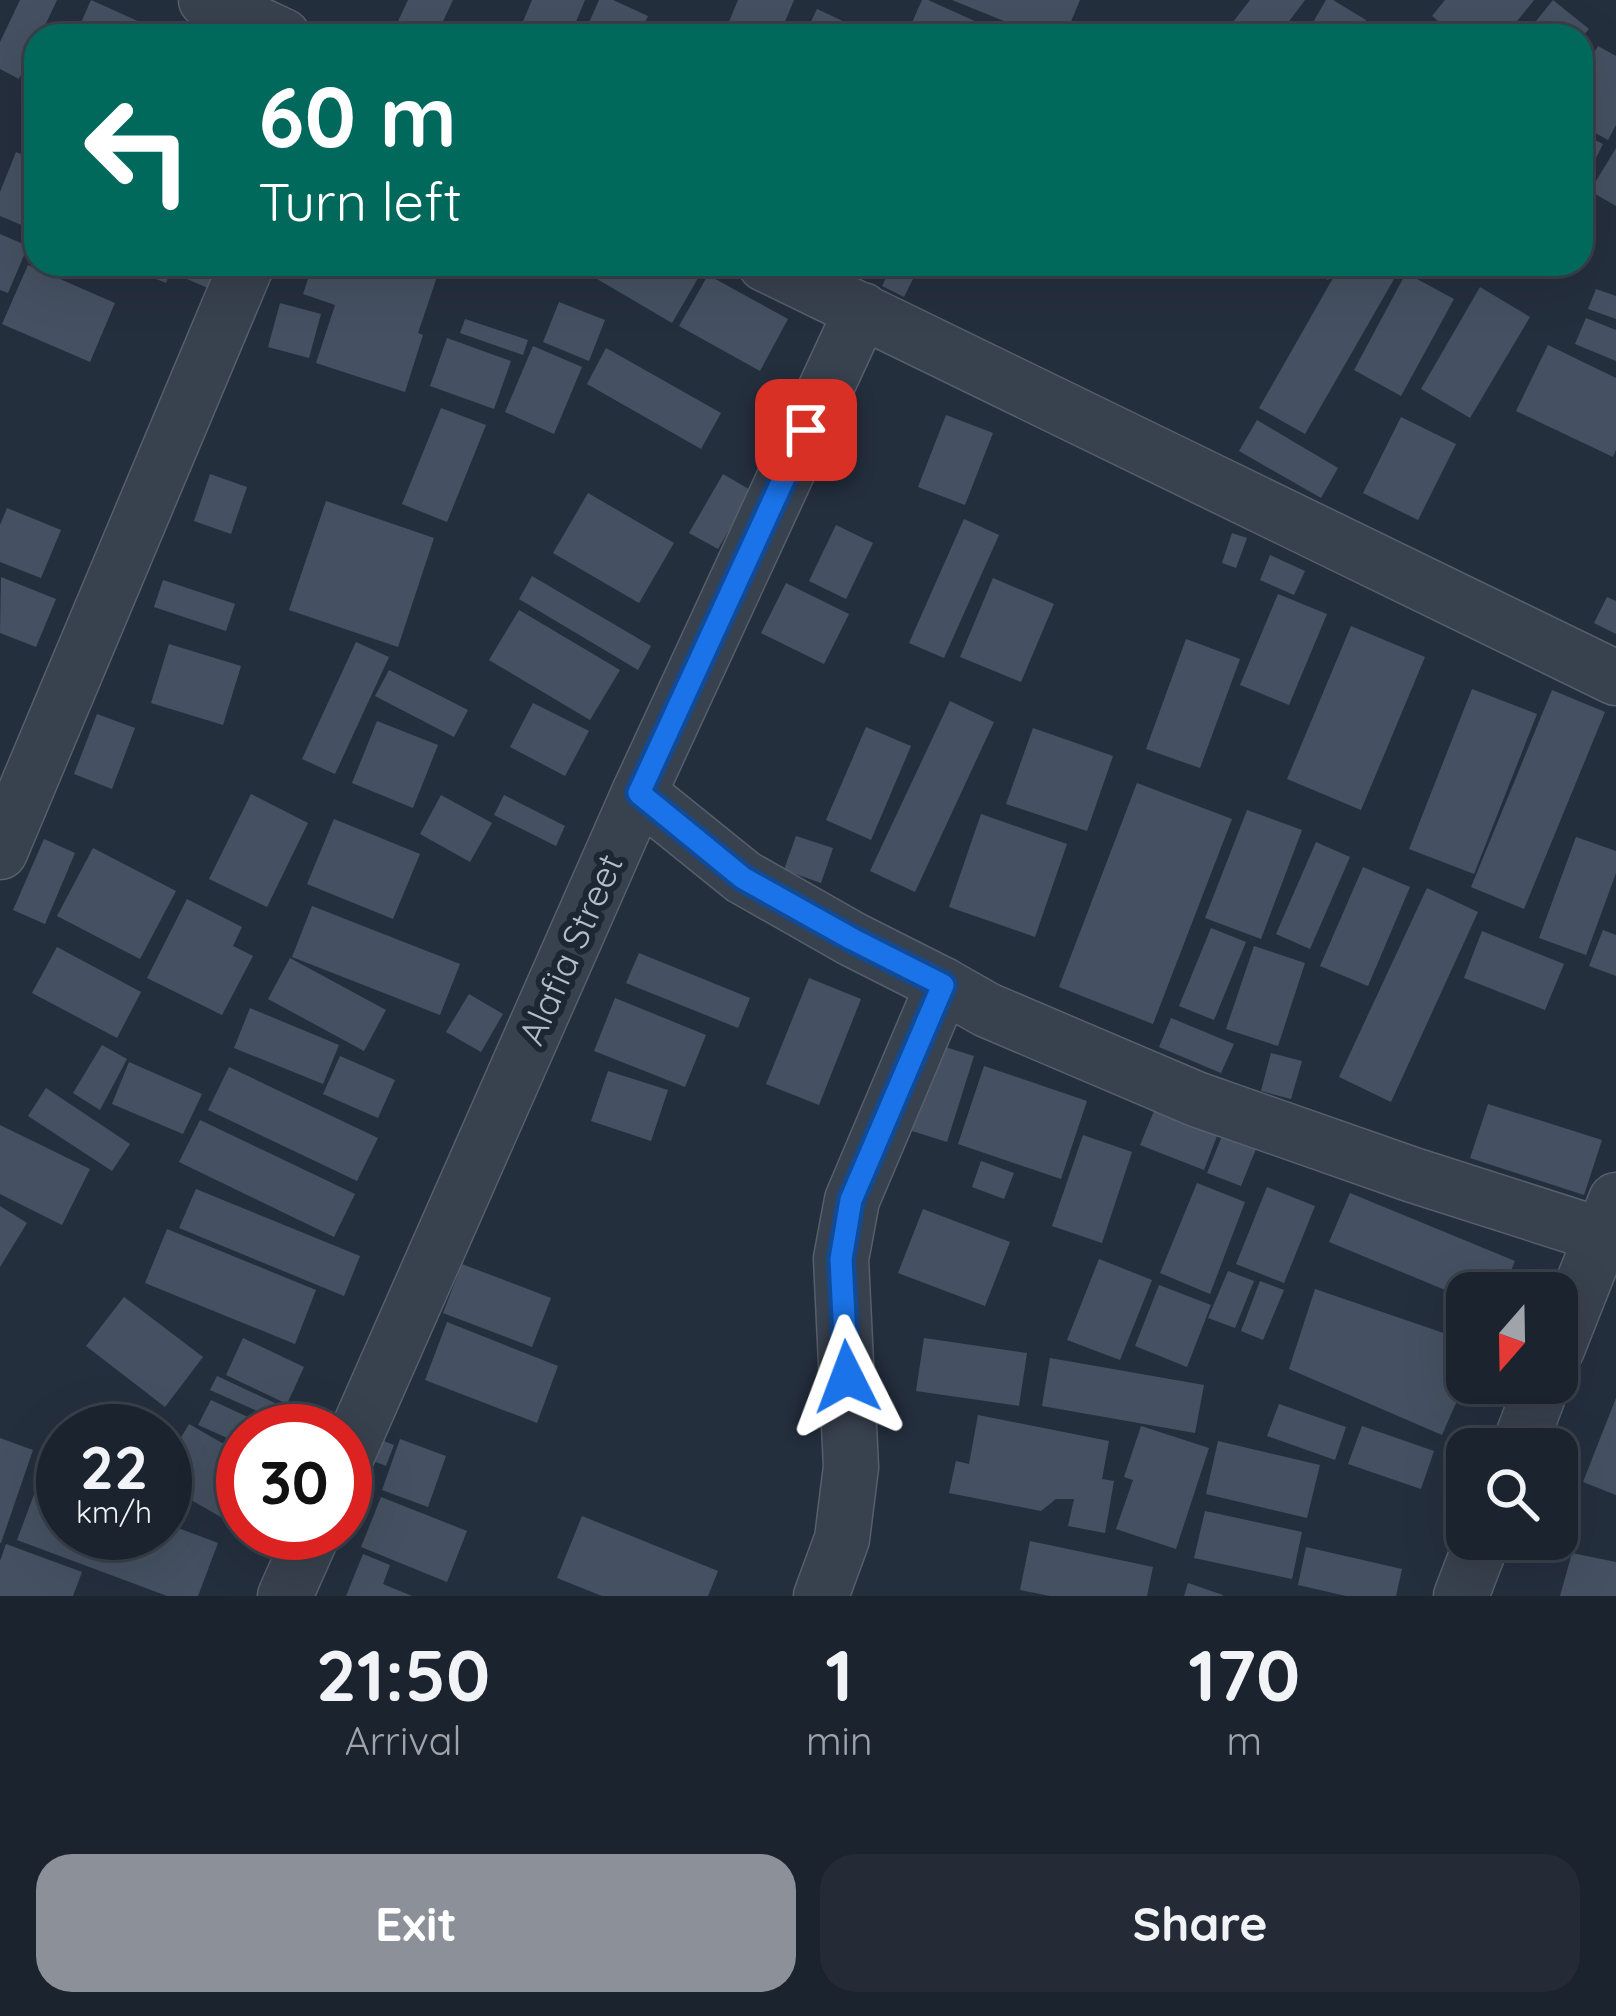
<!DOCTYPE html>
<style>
body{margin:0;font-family:Quicksand,sans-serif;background:#242b36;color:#f1f3f6;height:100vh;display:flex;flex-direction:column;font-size:45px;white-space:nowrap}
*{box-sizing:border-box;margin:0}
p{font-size:39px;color:#a0a4aa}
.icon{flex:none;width:66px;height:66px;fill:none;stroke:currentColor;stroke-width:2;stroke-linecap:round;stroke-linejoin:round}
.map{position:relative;height:1596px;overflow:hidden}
.panel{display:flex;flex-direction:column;background:#1b232e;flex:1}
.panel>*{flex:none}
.hud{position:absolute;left:24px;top:24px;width:1569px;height:252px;border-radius:36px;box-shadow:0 12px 48px #0002,0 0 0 3px #39404a;background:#00695c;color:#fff;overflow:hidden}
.needle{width:78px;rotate:200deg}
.controls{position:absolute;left:1446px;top:1272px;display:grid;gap:24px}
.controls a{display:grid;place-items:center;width:132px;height:132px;border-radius:24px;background:#1b232e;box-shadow:0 12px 48px #0002,0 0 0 3px #39404a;font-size:60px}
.speed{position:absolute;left:36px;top:1404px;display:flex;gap:24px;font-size:60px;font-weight:700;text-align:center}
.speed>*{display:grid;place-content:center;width:156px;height:156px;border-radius:50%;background:#1b232e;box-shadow:0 12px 48px #0002,0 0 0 3px #39404a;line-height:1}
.speed small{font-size:30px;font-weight:400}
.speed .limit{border:18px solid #d22;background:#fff;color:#111}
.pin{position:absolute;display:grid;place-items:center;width:102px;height:102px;color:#fff;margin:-51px;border-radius:24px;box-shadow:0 6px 18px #0006}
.me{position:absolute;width:132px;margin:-66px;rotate:357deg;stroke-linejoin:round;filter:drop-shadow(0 0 9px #0008)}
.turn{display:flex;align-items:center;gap:42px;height:252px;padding:0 36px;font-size:54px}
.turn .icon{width:156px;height:156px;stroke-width:2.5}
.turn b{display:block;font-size:84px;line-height:102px}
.eta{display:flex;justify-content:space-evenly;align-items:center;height:204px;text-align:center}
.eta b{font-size:72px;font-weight:700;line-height:84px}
.action{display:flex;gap:24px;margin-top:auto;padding:24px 36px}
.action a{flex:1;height:138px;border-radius:36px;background:#8c9099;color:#fff;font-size:48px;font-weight:700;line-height:138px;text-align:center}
.action a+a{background:#242b36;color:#f1f3f6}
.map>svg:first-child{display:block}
</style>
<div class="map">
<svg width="1616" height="1596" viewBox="0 0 1616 1596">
<rect width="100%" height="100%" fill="#242f3e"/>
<g fill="#455162">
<path d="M20,0H57L40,36H36V43L19,79L0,69V42Z"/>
<path d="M91,0L171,36H75Z"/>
<path d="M408,0H453L436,36L392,34Z"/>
<path d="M532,0H585L570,36H532L519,31Z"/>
<path d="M599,0H613L648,16L639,36H583Z"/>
<path d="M738,0H794L779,36H723Z"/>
<path d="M922,0H928L1008,36H906Z"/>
<path d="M952,0H1080L1065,36H1041Z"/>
<path d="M1250,0H1305L1278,36H1232L1226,31Z"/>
<path d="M1326,0H1333L1366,20L1356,36H1305Z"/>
<path d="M1445,0H1534L1505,36H1456L1432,16Z"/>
<path d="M1553,0L1589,29L1583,36H1524Z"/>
<path d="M817,9L862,30L859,36H804Z"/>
<path d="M1405,21L1423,36H1392Z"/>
<path d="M1598,46L1616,56V125L1608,140L1581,125V75Z"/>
<path d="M1581,133L1603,144L1581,188Z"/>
<path d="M1616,148V206L1590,191Z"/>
<path d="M16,152L36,160V231L0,216V192Z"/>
<path d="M0,234L28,246L8,293L0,290Z"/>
<path d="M120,264H173L166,283Z"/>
<path d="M193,264H223L212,290L187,279Z"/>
<path d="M313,264H429L440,268L418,333L423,335L405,392L316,363L335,305L303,294Z"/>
<path d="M582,264H686L701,273L672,323L580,269Z"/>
<path d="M893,264H903L917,271L904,297L882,286Z"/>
<path d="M1298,264H1337L1328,280Z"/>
<path d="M1341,264H1395L1401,267L1305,434L1259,408Z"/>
<path d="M28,265L115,303L90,362L2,324Z"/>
<path d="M1406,273L1454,299L1401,396L1354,370Z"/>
<path d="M708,275L788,319L760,371L679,326Z"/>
<path d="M1480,287L1530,317L1470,418L1421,389Z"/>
<path d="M1596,289L1616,296V319L1588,309Z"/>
<path d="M559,302L605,320L589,361L543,342Z"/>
<path d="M280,303L321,314L309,358L268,347Z"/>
<path d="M1586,318L1616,330V361L1575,344Z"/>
<path d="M465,319L528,340L523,355L460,333Z"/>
<path d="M447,338L511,361L494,409L430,386Z"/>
<path d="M1548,345L1616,378V450L1613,457L1516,411Z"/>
<path d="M533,346L582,367L554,434L505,412Z"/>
<path d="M606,348L721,413L701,449L587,384Z"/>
<path d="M441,408L486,425L447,522L402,504Z"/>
<path d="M946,415L993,433L965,505L918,487Z"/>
<path d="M1401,417L1456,444L1418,520L1363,493Z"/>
<path d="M1257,420L1338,468L1321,498L1239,451Z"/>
<path d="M210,474L247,487L231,534L194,521Z"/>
<path d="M723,474L752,491L718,549L689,533Z"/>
<path d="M588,493L674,543L639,603L553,553Z"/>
<path d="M326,501L434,538L398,647L289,610Z"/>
<path d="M7,508L61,530L41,578L0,562V525Z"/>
<path d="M964,519L999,535L944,658L909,643Z"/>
<path d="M836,525L873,543L846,599L809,581Z"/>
<path d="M1232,533L1247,538L1236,568L1222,563Z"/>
<path d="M1270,555L1305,571L1294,595L1260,580Z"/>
<path d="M532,576L651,646L638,670L519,599Z"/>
<path d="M1,577L56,599L36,647L0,633Z"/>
<path d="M993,578L1054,604L1021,682L960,657Z"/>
<path d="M163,580L235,604L226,631L154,607Z"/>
<path d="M786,583L849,614L824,664L761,633Z"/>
<path d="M1278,594L1327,614L1289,705L1240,685Z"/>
<path d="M1607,597L1616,601V634L1594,623Z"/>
<path d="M519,610L620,670L590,720L489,660Z"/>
<path d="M1351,626L1425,657L1361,810L1287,779Z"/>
<path d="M1186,639L1240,659L1200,768L1146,749Z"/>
<path d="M356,642L389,657L335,774L302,759Z"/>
<path d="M169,644L241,666L223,725L151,703Z"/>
<path d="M389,670L468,710L454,737L375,696Z"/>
<path d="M1472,689L1537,714L1474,874L1409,849Z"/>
<path d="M1552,690L1605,712L1524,909L1471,887Z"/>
<path d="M950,701L994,722L915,892L870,871Z"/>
<path d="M533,703L589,731L565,776L510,747Z"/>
<path d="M97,714L135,728L112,789L74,774Z"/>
<path d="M377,721L438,745L413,808L352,783Z"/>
<path d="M866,727L911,746L871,840L826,820Z"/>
<path d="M1033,728L1113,756L1087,831L1006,804Z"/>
<path d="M1137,783L1232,819L1153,1024L1059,987Z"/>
<path d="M251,794L308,823L267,907L209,879Z"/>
<path d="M441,795L492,823L470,862L420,834Z"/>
<path d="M504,795L565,826L556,846L494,815Z"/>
<path d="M1247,810L1302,830L1261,939L1205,918Z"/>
<path d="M981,814L1067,844L1035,937L949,907Z"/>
<path d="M334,819L420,854L393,919L307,884Z"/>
<path d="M796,836L833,848L821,883L784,870Z"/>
<path d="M1576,837L1616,851V873L1586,955L1539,938Z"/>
<path d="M44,839L75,853L45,924L13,910Z"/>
<path d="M1316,842L1350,857L1310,949L1276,934Z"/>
<path d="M93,848L176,891L140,959L57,916Z"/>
<path d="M1363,867L1410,887L1368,986L1320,966Z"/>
<path d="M1427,888L1478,912L1391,1102L1339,1077Z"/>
<path d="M187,899L242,927L233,946L253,956L222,1015L147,978Z"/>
<path d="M312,906L460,964L440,1015L292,957Z"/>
<path d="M1211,928L1246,942L1214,1020L1179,1006Z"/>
<path d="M1603,930L1616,935V976L1589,966Z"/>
<path d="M1482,931L1564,964L1545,1010L1464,978Z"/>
<path d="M1254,946L1305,963L1278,1046L1226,1029Z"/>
<path d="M57,947L141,992L117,1038L32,993Z"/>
<path d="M639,953L750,998L738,1028L626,983Z"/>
<path d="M290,958L386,1010L364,1051L268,999Z"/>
<path d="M809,978L861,999L819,1105L766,1084Z"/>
<path d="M469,994L503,1014L481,1052L446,1032Z"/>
<path d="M615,998L706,1035L685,1087L594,1051Z"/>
<path d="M250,1008L339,1045L323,1084L234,1048Z"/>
<path d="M1171,1018L1234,1044L1221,1073L1159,1047Z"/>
<path d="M926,1041L974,1056L947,1142L899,1127Z"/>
<path d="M102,1045L127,1059L100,1110L73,1093Z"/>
<path d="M1271,1053L1302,1061L1291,1099L1261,1091Z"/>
<path d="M340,1056L395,1080L378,1118L323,1094Z"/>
<path d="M129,1062L202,1094L183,1134L112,1104Z"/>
<path d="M984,1066L1087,1101L1061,1179L958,1144Z"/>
<path d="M229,1067L378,1138L357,1181L208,1110Z"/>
<path d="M608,1071L668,1090L651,1141L591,1121Z"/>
<path d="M46,1088L130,1144L112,1171L28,1116Z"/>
<path d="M1488,1104L1602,1140L1584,1195L1470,1158Z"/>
<path d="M1154,1111L1217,1136L1204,1170L1140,1145Z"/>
<path d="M200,1120L355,1194L334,1237L179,1162Z"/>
<path d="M0,1125L90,1169L62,1225L0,1194Z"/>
<path d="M1083,1135L1132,1152L1102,1243L1052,1226Z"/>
<path d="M1222,1136L1256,1149L1241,1186L1207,1173Z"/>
<path d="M981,1161L1014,1173L1004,1199L972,1187Z"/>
<path d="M1197,1183L1245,1202L1210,1294L1160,1273Z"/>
<path d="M1267,1187L1315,1206L1284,1283L1236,1264Z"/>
<path d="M196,1189L360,1256L344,1296L179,1228Z"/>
<path d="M1350,1193L1515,1261L1502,1293H1467V1299L1329,1242Z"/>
<path d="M0,1206L27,1223L0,1267Z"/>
<path d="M923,1209L1010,1242L985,1306L898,1273Z"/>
<path d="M167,1229L316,1290L295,1344L145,1283Z"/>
<path d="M1099,1259L1152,1280L1120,1360L1067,1340Z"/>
<path d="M462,1264L551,1298L532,1347L443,1313Z"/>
<path d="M1228,1271L1254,1281L1235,1328L1208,1318Z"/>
<path d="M1260,1281L1284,1290L1263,1340L1241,1331Z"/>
<path d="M1159,1285L1211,1305L1187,1367L1135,1346Z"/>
<path d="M1315,1289L1467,1341V1378L1442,1435L1289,1369Z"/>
<path d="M124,1297L203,1357L165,1407L86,1346Z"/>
<path d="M447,1322L558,1366L537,1423L425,1380Z"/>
<path d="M243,1338L304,1367L287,1404L226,1375Z"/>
<path d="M924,1338L1027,1353L1019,1406L916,1391Z"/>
<path d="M1050,1358L1204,1385L1195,1433L1042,1406Z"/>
<path d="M217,1376L292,1411L286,1424L210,1390Z"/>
<path d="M1616,1398V1495L1583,1482Z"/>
<path d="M211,1400L278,1431H243V1445L198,1425Z"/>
<path d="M1279,1404L1346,1427L1335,1460L1267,1436Z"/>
<path d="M978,1415L1109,1441L1102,1479L1114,1481L1105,1533L1068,1526L1074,1499H1056L1041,1511L949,1493L956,1461L969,1464Z"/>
<path d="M189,1424L243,1455V1523L240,1528L165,1485V1465Z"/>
<path d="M1141,1426L1209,1448L1176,1549L1116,1529L1133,1480L1124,1477Z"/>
<path d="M1362,1426L1434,1451L1421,1489L1348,1464Z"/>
<path d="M371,1436L394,1445L386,1466L363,1457Z"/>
<path d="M0,1438L33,1450L1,1543H0Z"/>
<path d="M400,1439L446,1456L428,1507L382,1490Z"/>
<path d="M1218,1441L1320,1465L1307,1518L1206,1494Z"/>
<path d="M41,1476L63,1485V1533H165V1523L218,1543L198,1596H167L17,1540Z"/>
<path d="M381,1497L467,1531L447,1582L361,1547Z"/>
<path d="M1205,1511L1302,1532L1292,1579L1194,1558Z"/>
<path d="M582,1516L718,1571L708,1596H602L557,1578Z"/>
<path d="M1030,1541L1153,1567L1147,1596H1050L1020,1590Z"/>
<path d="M6,1544L82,1572L73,1596H0V1561Z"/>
<path d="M1306,1547L1402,1569L1396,1596H1346L1298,1585Z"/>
<path d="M1572,1553L1616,1562V1596H1560Z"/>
<path d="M363,1554L390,1565L383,1584L412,1596H346Z"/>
<path d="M1188,1583L1223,1595V1596H1184Z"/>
</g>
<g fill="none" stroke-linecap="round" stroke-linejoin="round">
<g stroke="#565f6c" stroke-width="57">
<g id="minor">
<path d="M206,0L283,36"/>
<path d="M765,264L1616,678"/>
<path d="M639,793L743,877L852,939L943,985L987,1010L1196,1099L1413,1175L1616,1240"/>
<path d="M0,852L247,264"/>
<path d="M1557,1349L1616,1200"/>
<path d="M1518,1449L1543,1383"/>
<path d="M345,1460L639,793L862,310"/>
<path d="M285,1596L313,1533"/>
<path d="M821,1596L842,1539L851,1467L841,1259L852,1200L943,985"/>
<path d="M1461,1596L1483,1539"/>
</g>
</g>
<use href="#minor" stroke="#38414e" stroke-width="54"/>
</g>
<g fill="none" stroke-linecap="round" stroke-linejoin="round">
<g stroke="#114b97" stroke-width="30">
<path id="route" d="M806,430L639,793L743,878L852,939L943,985L851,1200L841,1259L847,1377"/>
</g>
<use href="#route" stroke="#1a73e8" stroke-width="21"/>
</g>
<g text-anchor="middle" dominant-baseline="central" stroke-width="12" stroke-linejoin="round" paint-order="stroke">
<g font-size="36" fill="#b4bcc9" stroke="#1d2633">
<text transform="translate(570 949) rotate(-66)">Alafia Street</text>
</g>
</g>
</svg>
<div class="controls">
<a><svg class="needle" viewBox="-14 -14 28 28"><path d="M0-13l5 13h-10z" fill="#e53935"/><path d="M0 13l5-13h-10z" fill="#a0a4aa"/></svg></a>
<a><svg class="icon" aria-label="search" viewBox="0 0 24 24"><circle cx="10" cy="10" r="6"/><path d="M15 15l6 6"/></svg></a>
</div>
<div class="speed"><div>22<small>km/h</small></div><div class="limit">30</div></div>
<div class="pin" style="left:806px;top:430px;background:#d93025"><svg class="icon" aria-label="arrive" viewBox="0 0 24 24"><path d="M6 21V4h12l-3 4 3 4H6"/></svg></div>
<svg class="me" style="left:847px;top:1377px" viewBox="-20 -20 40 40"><path d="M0-17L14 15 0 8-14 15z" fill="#1a73e8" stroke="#fff" stroke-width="4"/></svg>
<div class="hud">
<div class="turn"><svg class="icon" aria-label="left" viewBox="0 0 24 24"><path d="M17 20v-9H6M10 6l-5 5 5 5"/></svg><div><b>60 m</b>Turn left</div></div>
</div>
</div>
<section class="panel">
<div class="eta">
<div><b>21:50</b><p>Arrival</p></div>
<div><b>1</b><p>min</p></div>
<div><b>170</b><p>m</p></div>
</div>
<div class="action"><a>Exit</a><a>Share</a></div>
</section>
